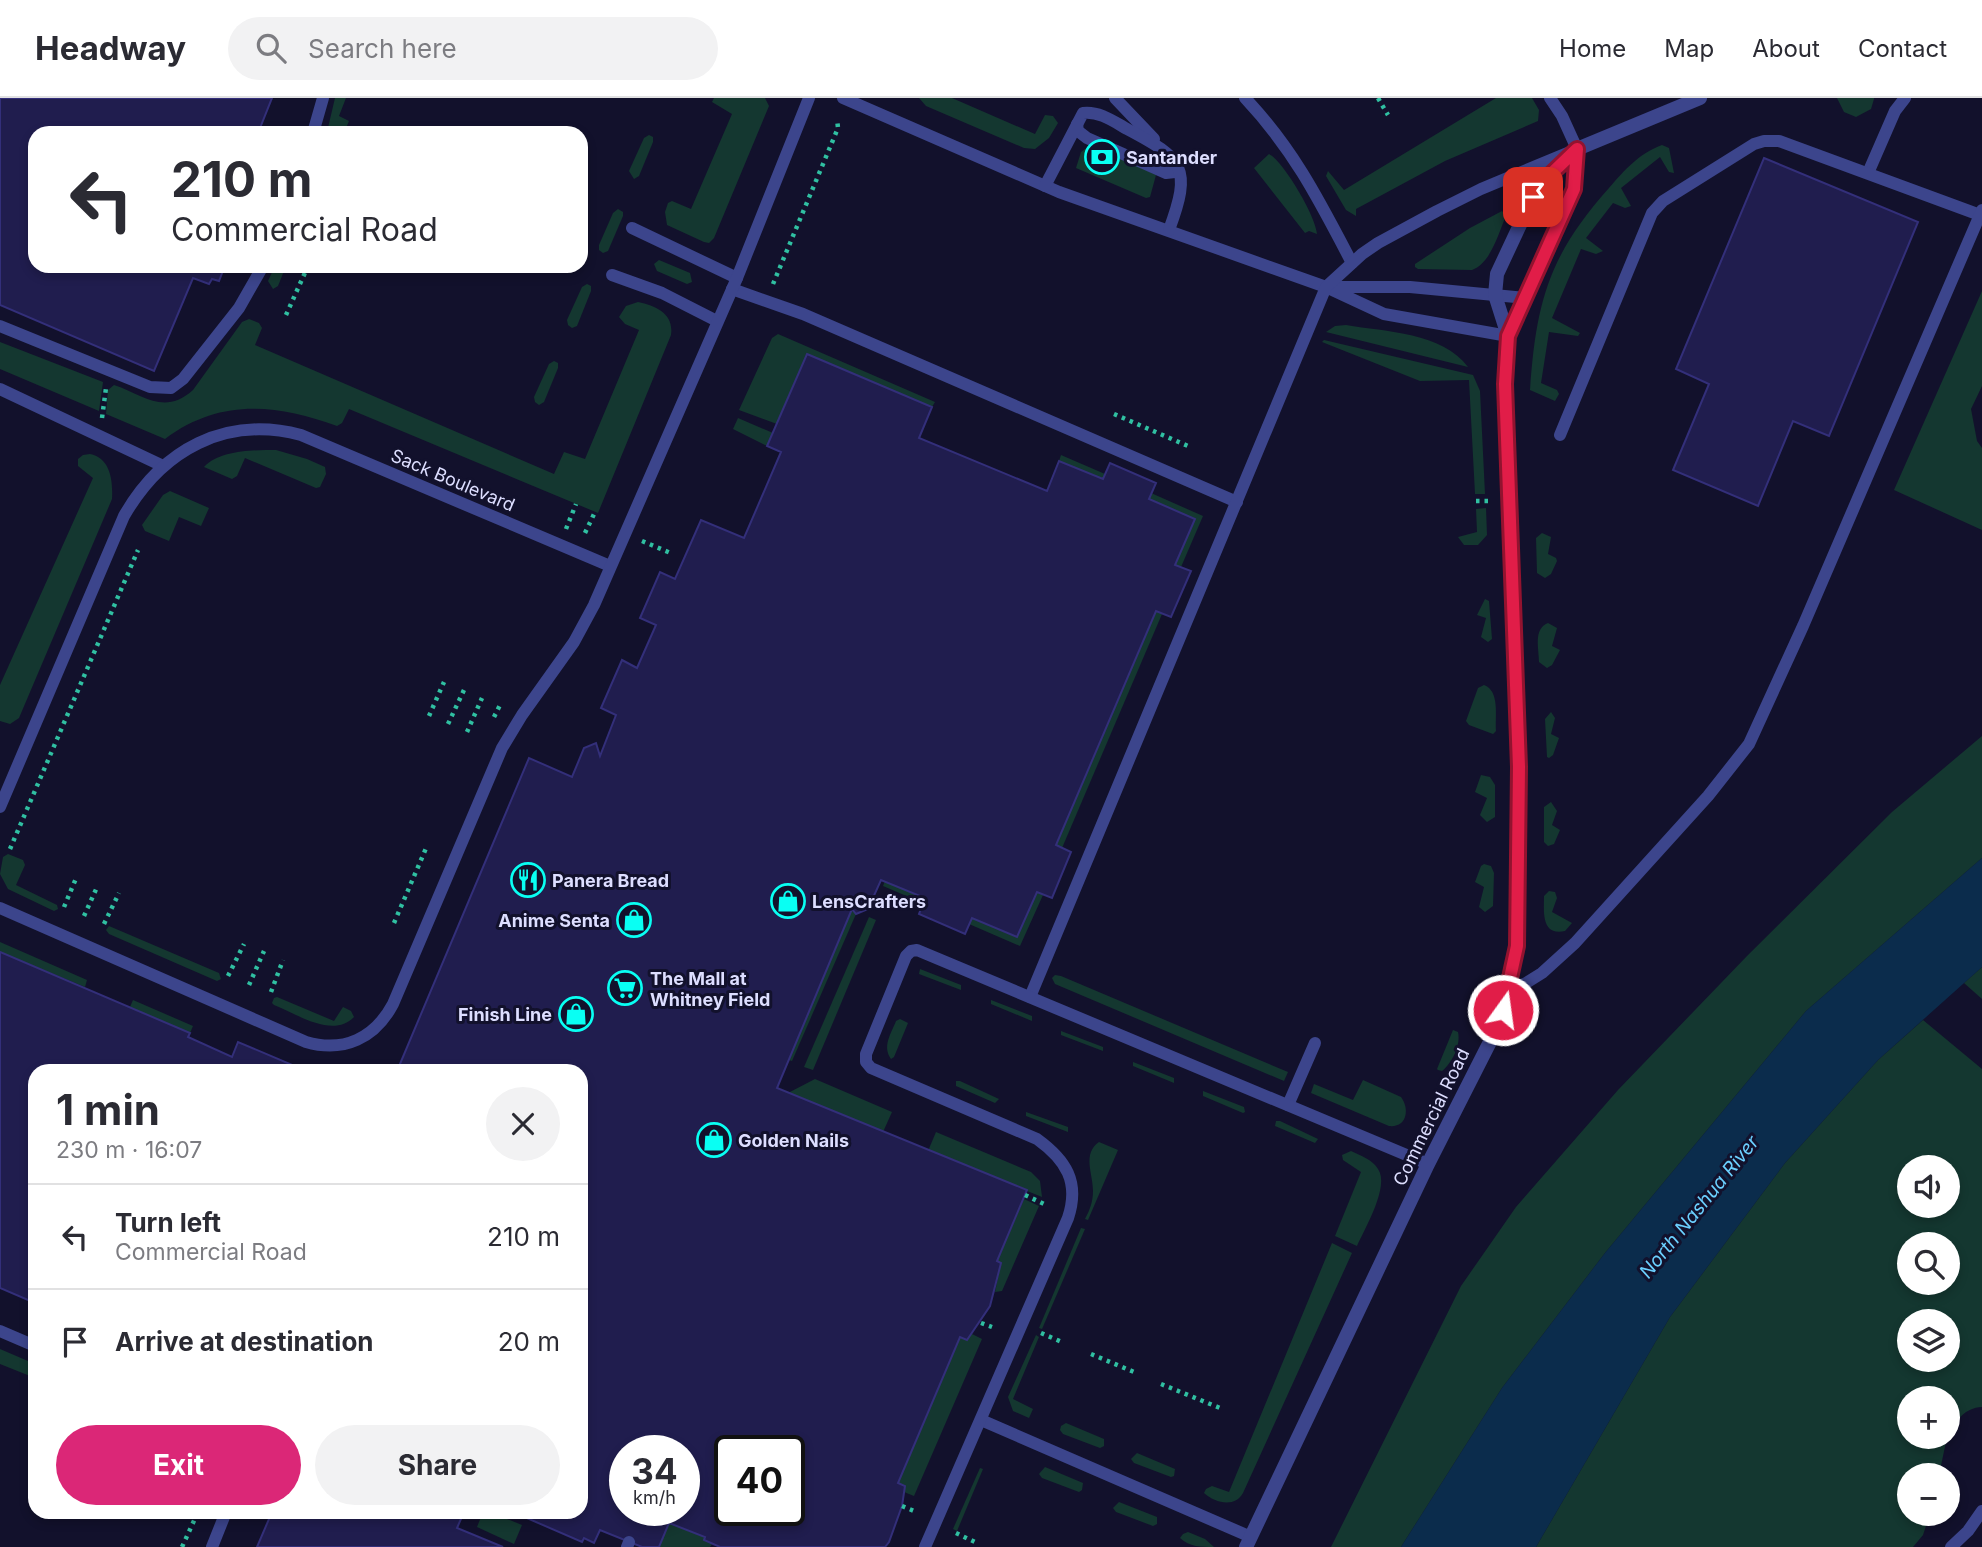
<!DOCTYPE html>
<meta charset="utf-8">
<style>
body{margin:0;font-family:Inter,sans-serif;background:#f2f2f3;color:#2b2b33;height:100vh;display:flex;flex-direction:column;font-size:26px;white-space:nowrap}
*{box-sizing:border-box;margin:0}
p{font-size:23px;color:#7c7c81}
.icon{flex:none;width:38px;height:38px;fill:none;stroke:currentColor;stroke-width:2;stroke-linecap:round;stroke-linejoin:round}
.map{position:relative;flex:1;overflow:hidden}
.drawer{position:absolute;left:28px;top:966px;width:560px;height:455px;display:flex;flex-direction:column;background:#fff;border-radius:21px;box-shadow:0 4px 10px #0003}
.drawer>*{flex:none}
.banner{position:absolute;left:28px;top:28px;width:560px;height:147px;border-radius:21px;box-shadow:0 4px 10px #0003;background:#fff;color:#2b2b33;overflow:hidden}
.controls{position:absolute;left:1897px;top:1057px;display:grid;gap:14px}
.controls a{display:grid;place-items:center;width:63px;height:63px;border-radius:50%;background:#fff;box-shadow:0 4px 10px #0003;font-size:35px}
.speed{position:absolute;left:609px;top:1337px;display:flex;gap:14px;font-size:35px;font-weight:700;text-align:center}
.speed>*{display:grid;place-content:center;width:91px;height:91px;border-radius:50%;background:#fff;box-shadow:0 4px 10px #0003;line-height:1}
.speed small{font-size:18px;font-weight:400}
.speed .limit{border:4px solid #111;border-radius:10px;background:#fff;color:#111}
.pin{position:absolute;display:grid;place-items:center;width:60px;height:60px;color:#fff;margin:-30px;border-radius:14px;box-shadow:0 4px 10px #0006}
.me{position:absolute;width:77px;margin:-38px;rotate:14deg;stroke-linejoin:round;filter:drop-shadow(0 0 5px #0008)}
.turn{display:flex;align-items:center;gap:24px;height:147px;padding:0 28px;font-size:32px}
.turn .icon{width:91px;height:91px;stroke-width:2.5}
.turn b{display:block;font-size:49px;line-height:60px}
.round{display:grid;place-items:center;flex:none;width:74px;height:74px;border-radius:37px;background:#f2f2f3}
.summary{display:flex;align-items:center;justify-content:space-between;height:119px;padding:0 28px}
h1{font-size:42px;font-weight:700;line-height:52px}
.button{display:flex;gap:14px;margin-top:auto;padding:14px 28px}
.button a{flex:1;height:80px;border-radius:42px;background:#db2777;color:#fff;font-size:28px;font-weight:700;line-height:80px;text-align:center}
.button a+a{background:#f2f2f3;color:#2b2b33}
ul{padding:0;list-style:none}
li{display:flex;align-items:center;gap:21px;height:105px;padding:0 28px;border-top:2px solid #e1e1e2}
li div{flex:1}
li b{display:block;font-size:26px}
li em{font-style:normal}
header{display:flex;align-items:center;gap:42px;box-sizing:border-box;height:98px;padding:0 35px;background:#fff;border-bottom:2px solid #e1e1e2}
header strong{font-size:33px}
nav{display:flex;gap:38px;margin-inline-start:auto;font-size:24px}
.search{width:490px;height:63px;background:#f2f2f3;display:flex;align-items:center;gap:18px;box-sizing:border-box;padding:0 24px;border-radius:38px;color:#7c7c81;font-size:26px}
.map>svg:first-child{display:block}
</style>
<header>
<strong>Headway</strong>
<div class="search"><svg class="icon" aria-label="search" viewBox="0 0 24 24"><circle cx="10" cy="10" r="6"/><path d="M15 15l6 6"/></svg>Search here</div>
<nav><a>Home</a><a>Map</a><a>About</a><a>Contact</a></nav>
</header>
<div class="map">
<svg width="1982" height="1449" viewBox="0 0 1982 1449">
<rect width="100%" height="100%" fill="#12112c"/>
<g fill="#143730" fill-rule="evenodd">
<path d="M335,0H346L339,18L349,23L344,35L327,34Z"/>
<path d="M714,0H765L769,8L714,140L709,145L704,144L667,127L665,114L668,105L672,103L691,111L732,16L712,4Z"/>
<path d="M919,0H952L1035,36L1045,17L1053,18L1058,25L1049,40L1035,51L1024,50L926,8Z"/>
<path d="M1496,0H1532L1539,12L1538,23L1445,63L1356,111V118L1346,112L1326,78L1328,73L1344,92Z"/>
<path d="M1837,0H1874V1L1871,11L1856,19L1844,14Z"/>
<path d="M649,37L653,39V44L639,78L634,81L629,73L644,40Z"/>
<path d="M1662,47L1669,50L1674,75L1669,74L1660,59L1621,90L1631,108L1625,110L1613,105L1586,140L1603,153L1596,156L1581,151L1552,220L1580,235L1578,238L1549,234L1541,285L1557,292L1559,296L1555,303L1530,292C1536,204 1549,157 1609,90C1625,72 1638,56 1662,47Z"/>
<path d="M1088,49L1096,51L1093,61L1112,56L1156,77L1150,99L1146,100L1076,70L1081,54Z"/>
<path d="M1269,56C1284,64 1316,119 1317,136L1309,133L1305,135L1254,70Z"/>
<path d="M618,111L623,114V118L608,153L603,155L599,152V147L613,115Z"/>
<path d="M1502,113L1506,118C1498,136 1491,165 1472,172L1418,171L1415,169V166L1470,130Z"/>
<path d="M659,162L690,175L692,184L687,186L657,173L654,166Z"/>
<path d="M275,168H286L278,188L273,191L268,183Z"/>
<path d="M587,186L591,188V193L577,228L572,230L568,227L567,222L582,189Z"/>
<path d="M1982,193V288L1971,311L1977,343L1982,350V432L1894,392Z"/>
<path d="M638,204C657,208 674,216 671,237L598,415L349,311L342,325L337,328C276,306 220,300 165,341L106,316L108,292L114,287C144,297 164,318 193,292L242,224L249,221L259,225L262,230L255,247L554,376L564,354L585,361L639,232L625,226L619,219L626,208Z"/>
<path d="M1346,227C1386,234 1442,234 1468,269L1326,234L1335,228Z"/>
<path d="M778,236L935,304L932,309L807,256L777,326L739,312L772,240Z"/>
<path d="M1324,242L1473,277L1480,293L1485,396H1475L1469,282L1420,283L1322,244Z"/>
<path d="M0,244L103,284L99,313L0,271Z"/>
<path d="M554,263L558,265V270L544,304L539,307L535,304L534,299L549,266Z"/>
<path d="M738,320L773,335L767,348L733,331Z"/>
<path d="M276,352L307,361L325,369L326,376L320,389L316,390L245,360L237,378L232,381L204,369C220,352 254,352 276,352Z"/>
<path d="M90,356C111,360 113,384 112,401L19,620L10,626L0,623V587L93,380L78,368V361L83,357Z"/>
<path d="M1061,357L1105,376L1103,381L1059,363Z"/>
<path d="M170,393L209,410L201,428L179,419L169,443L145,433L142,427L163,397Z"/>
<path d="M1151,395L1203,418L1181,469L1175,467L1195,421L1149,401Z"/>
<path d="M1486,410L1487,437L1478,447H1464L1458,439L1477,434L1476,411Z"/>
<path d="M1542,435L1551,439L1548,456L1556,460L1557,463L1551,476L1545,480L1537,475L1536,440Z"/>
<path d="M1485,501L1489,503L1492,541L1488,544L1481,539L1486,520L1477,517Z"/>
<path d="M1156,513L1162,516L1062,750L1056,747Z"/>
<path d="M1548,525L1557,530L1552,548L1560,552L1552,567L1547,570L1539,564C1539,550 1533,531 1548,525Z"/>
<path d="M1484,587C1500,593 1495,618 1496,633L1493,636L1469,627L1466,623L1478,590Z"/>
<path d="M1551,614L1555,620L1551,636L1559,640L1553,657L1549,660L1547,659L1545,621Z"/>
<path d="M1982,638V760L1806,913L1605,1155L1502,1290L1401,1449H1331L1461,1188L1516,1109L1618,992L1747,858L1892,714Z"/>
<path d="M1481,677L1490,679L1495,687V719L1487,724L1480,717L1487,700L1475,694Z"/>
<path d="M1551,704L1557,713L1552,727L1560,732L1554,746L1548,748L1544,744V709Z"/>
<path d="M8,756L23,762L25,767L16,787L57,807L58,811L54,813L8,791L0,776L3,759Z"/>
<path d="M1484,766L1491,768L1494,775L1493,808L1485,814L1479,809L1484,789L1475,784L1481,768Z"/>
<path d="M885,783L925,800L923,805L883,788Z"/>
<path d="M1549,793L1555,794L1557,800L1552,814L1572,825L1565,833C1541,838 1544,814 1544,798Z"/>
<path d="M1037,794L1043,797L1020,848L969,826L972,820L1017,839Z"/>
<path d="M852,811L856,816L792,963L789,962Z"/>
<path d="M869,819L876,822L813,972L804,969Z"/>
<path d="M109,828L219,875L221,881L217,883L109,836L106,832Z"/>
<path d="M0,844L87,882L85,889L0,854Z"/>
<path d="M1982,869V901L1964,885Z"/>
<path d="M920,871L961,887V892L919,876Z"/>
<path d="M1055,877L1061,878L1288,974L1284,983L1055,886L1052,880Z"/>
<path d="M277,899L334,923L343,909L351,913L354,919C333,941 297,916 274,907L272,905L274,900Z"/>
<path d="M133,902L193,928L190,935L130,909Z"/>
<path d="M991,902L1032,918V923L991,906Z"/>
<path d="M900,921L908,925L894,959L891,961C882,948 891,936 896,923Z"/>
<path d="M1923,922L1982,971V1309C1964,1310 1957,1322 1948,1336V1300H1909V1339H1947L1939,1377H1909V1416H1930L1923,1437L1913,1449H1536L1670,1219L1785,1065L1878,962ZM1909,1069H1948V1108H1909ZM1909,1146H1948V1185H1909ZM1909,1223H1948V1262H1909Z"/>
<path d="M1453,932L1458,934C1461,947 1452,965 1442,973L1438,972L1437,971Z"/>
<path d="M1061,933L1103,949V953L1061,937Z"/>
<path d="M1133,964L1174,980V985L1133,968Z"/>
<path d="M815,981L892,1014L883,1034L788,995Z"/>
<path d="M1363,982L1401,999C1410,1011 1407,1030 1389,1028L1311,995L1314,986L1353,1002Z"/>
<path d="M956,983H960L999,1001L995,1005L956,988Z"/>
<path d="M1203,993L1244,1009L1245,1014L1243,1015L1203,998Z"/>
<path d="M1026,1014L1068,1029V1034L1026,1018Z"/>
<path d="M1276,1023H1280L1318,1041L1315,1045L1275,1028Z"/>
<path d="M936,1034L1031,1074L1040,1083L1042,1099L928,1053Z"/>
<path d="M1099,1044L1118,1052L1088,1122L1085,1121C1090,1112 1093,1103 1093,1093C1093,1075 1082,1056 1099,1044Z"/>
<path d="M1351,1053C1361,1058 1372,1061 1378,1071C1390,1088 1365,1130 1357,1148L1335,1138L1361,1074L1343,1062L1342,1057Z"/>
<path d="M1024,1101L1039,1108L1002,1193L995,1194L1001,1165L997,1163Z"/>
<path d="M1081,1130L1085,1131L1042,1231L1039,1230Z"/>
<path d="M1332,1145L1352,1155L1243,1395C1235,1410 1215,1405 1204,1395L1206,1391L1212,1388L1229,1394Z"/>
<path d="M972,1236L982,1241L914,1398L904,1394L905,1388L898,1385L960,1239L967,1242Z"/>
<path d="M1036,1237L1039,1239L1013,1301L1033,1311L1029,1320L1013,1313L1008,1299Z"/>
<path d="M0,1251L35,1266V1280L0,1266Z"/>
<path d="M1066,1325L1104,1341V1348L1100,1350L1063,1336L1060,1332L1061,1328Z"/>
<path d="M1137,1355L1175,1371L1174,1378L1171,1379L1134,1365L1131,1361Z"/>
<path d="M1045,1369L1083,1385L1082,1392L1079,1394L1042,1380L1039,1376Z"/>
<path d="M980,1370L983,1371L957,1433L953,1431Z"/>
<path d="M1119,1404L1157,1419V1426L1153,1428L1116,1414L1113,1410Z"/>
<path d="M483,1414H490L522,1427L514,1446L477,1429Z"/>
<path d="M669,1425L705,1439L704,1442L712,1446L710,1449H659Z"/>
<path d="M1188,1434L1205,1441L1214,1449C1200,1449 1190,1449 1180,1440L1183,1436Z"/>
</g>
<path fill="#0b2c4c" d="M1982,760V869L1878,962L1785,1065L1670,1219L1536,1449H1401L1502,1290L1605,1155L1806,913Z"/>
<g fill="#201d4e" stroke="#332f7a" stroke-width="2" fill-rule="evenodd">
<path d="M0,0H272L258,35H35V168H219L224,170L219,183L212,181L209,186L193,180L154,273L0,207Z"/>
<path d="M1096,51L1112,56L1108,67L1093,61Z"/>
<path d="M1764,60L1918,124L1829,338L1793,323L1758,408L1673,372L1709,286L1676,271Z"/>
<path d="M807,256L932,309L919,340L1047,393L1059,363L1103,381L1110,365L1156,385L1149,401L1195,421L1175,467L1191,473L1171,519L1156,513L1056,747L1071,754L1052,800L1037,794L1017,839L972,820L965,836L919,816L925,800L881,782L868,811L856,816L852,811L777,990L1027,1092L997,1163L1001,1165L990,1208L967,1242L960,1239L898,1385L905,1388L902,1408L889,1444L885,1449H720L704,1442L705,1439L669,1425L659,1449H642L600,1432L594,1445L584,1440L582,1444L513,1414H581V973H397L529,660L572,679L584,650L596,645L600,658L616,617L601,610L622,562L637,570L656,527L640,520L660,474L675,481L701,422L744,440L781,354L767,348ZM625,1353H684V1412H625ZM730,1353H789V1412H730Z"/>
<path d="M0,854L190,935L188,939L232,959L238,944L297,969L295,973H35V1205L0,1190Z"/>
<path d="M272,1414H464L457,1430L503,1449H257Z"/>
</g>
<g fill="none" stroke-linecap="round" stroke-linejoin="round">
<g stroke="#30c0a2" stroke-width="4.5" stroke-dasharray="3.5 5" stroke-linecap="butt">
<path d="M1378,0L1388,17"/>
<path d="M773,186L838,30L837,21"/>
<path d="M286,217L308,168"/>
<path d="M1114,316L1188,348"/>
<path d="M102,320L106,290"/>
<path d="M1476,403H1489"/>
<path d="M566,431L576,406"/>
<path d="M585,435L595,414"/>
<path d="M642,443L673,456"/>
<path d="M429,618L444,584"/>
<path d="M494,619L500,607"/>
<path d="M448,626L464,592"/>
<path d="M467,634L482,600"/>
<path d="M10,751L138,452"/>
<path d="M64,809L77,778"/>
<path d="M84,818L98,787"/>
<path d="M394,825L427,748"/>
<path d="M104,826L119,795"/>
<path d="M228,878L244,846"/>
<path d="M249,887L264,853"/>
<path d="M271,894L283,862"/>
<path d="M1025,1097L1044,1106"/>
<path d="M981,1225L992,1229"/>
<path d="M1041,1235L1064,1245"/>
<path d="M1091,1256L1134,1274"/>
<path d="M1161,1286L1220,1310"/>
<path d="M902,1408L914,1413"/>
<path d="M956,1435L979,1446"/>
<path d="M182,1449L198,1414"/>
</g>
<g stroke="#3c458c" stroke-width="12">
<path d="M843,0L1059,94L1326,189L1384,216L1508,238"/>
<path d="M1115,0L1154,41"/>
<path d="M1245,0C1294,52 1319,102 1352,165"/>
<path d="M1077,26L1078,33L1087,40L1166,75L1175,74L1178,70"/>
<path d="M313,35L323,0"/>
<path d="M1868,75L1895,13L1905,0"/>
<path d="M1045,88L1083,15C1099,13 1113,23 1127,31C1184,61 1192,70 1169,132"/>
<path d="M632,130L737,180"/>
<path d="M612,177L662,195L717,223"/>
<path d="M1330,189H1410L1526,200"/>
<path d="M732,191L803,216L1237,404"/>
<path d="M0,228L150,289L171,290L183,281L239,210L263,168"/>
<path d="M0,291L163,368"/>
<path d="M1560,337L1652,115L1663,103L1754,46L1764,43H1779L1980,117"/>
<path d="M0,709L124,418C162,352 225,317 301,337L610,468"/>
<path d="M0,810L306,944C344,955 375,940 393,906L502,650L522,617L574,544L594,507L737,180L809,0"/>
<path d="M1510,891L1526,885L1542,875L1575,845L1708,698L1749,646L1803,528L1982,112"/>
<path d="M1030,899L1326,189L1362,156L1378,145L1437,113L1481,91L1577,51L1562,18L1550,0"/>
<path d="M1288,1007L1315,945"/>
<path d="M0,1233L35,1248"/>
<path d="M981,1322L1251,1439"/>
<path d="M212,1449L226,1414"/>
<path d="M627,1449L629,1444"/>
<path d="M925,1449L1068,1120C1080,1084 1066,1062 1037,1041L871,970L866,964V956L906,858L911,853L917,852L1428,1066"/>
<path d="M1951,1449L1968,1433L1982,1413"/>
</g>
<g stroke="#3c458c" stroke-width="14">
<path d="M1508,238L1495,197L1497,176L1533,99L1551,76L1577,51L1700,0"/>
<path d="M1246,1449L1428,1066L1496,932L1510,891L1517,848L1519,669L1505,286L1508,238L1574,91L1577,51"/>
</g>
</g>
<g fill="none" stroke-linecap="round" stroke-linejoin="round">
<g stroke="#92132f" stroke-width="18">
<path id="route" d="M1503,912L1517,848L1519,669L1505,286L1508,238L1574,91L1577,51L1551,76L1533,99"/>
</g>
<use href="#route" stroke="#e11d48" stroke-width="12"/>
</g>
<defs>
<g id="bank-ring" transform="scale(1.75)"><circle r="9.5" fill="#12112c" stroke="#09fff3" stroke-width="1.5"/><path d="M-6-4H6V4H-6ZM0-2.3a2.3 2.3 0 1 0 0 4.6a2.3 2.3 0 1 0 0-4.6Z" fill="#09fff3"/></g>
<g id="restaurant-ring" transform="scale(1.75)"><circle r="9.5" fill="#12112c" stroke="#09fff3" stroke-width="1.5"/><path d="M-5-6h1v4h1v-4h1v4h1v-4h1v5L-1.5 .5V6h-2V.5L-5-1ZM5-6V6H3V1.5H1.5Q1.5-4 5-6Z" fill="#09fff3"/></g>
<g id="shop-ring" transform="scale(1.75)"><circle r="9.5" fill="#12112c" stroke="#09fff3" stroke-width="1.5"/><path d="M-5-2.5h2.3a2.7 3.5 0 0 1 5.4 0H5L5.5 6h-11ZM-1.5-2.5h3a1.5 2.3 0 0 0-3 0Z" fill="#09fff3"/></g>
<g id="supermarket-ring" transform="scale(1.75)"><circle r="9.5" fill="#12112c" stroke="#09fff3" stroke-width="1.5"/><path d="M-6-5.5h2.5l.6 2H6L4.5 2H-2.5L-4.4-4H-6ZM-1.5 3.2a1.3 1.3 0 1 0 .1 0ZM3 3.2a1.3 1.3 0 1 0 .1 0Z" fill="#09fff3"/></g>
</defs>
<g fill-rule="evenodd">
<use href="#bank-ring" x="1102" y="59"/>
<use href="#restaurant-ring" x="528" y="782"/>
<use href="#shop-ring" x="788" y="803"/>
<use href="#shop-ring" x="634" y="822"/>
<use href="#supermarket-ring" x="625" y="890"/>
<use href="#shop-ring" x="576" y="916"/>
<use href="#shop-ring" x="714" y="1042"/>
</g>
<g text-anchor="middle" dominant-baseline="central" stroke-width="6" stroke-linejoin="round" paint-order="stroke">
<g font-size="18" font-weight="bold" fill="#dddeff" stroke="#12112c" text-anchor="start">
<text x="1126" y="59">Santander</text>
<text x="552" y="782">Panera Bread</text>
<text x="812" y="803">LensCrafters</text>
<text x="610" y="822" text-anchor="end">Anime Senta</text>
<text x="650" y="880">The Mall at<tspan x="650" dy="21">Whitney Field</tspan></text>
<text x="552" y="916" text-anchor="end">Finish Line</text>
<text x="738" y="1042">Golden Nails</text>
</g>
<g font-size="18" fill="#dddeff" stroke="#12112c">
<text transform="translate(453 382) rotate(23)">Sack Boulevard</text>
<text transform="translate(1431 1019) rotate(-64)">Commercial Road</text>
</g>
<g font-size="19" font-style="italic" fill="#6bd0ff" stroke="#12112c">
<text transform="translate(1699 1109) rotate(-51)">North Nashua River</text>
</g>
</g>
</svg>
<div class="controls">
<a><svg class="icon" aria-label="sound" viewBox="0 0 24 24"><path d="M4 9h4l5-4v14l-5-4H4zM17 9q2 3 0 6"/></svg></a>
<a><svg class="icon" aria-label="search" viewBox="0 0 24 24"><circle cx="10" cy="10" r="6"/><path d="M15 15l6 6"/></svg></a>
<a><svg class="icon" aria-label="layers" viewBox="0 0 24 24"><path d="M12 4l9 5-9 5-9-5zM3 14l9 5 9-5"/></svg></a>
<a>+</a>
<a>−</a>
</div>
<div class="speed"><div>34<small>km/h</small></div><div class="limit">40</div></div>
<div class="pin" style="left:1533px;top:99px;background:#d93025"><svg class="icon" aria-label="arrive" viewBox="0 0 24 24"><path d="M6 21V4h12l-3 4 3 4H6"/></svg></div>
<svg class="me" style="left:1503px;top:912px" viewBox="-20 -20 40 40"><circle r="17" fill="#e11d48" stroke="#fff" stroke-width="3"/><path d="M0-11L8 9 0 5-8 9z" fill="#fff"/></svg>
<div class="banner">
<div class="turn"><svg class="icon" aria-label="left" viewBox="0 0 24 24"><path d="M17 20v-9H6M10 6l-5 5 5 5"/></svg><div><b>210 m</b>Commercial Road</div></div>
</div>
<section class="drawer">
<div class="summary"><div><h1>1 min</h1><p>230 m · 16:07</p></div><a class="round"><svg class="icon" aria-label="close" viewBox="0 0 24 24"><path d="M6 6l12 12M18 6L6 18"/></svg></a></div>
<ul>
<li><svg class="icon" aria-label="left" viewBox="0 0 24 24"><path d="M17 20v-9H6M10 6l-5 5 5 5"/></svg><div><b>Turn left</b><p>Commercial Road</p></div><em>210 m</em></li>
<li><svg class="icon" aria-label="arrive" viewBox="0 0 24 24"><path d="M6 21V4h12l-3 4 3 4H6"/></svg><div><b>Arrive at destination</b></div><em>20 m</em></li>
</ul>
<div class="button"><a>Exit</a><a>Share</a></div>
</section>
</div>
